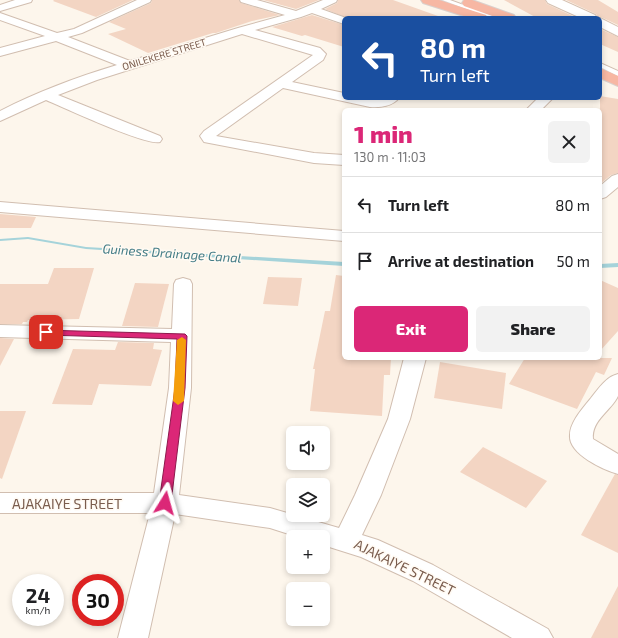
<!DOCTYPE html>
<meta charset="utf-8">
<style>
body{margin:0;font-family:"Exo 2",sans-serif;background:#f2f2f2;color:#202124;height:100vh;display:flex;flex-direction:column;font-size:15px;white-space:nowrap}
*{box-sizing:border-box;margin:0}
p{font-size:13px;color:#757577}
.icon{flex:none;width:22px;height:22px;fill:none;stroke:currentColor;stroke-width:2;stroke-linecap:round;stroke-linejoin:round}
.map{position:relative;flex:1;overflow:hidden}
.details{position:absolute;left:342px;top:108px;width:260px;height:252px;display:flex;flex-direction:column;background:#fff;border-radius:6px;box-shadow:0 2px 6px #0003}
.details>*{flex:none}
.banner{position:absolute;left:342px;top:16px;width:260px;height:84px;border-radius:6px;box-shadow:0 2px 6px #0003;background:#1a4fa0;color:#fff;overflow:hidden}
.fabs{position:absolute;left:286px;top:426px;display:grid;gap:8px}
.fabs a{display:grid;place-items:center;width:44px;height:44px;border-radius:6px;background:#fff;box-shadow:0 2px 6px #0003;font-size:20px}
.speed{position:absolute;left:12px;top:574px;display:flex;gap:8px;font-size:20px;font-weight:700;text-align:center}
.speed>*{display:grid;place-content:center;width:52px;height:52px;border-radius:50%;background:#fff;box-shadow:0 2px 6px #0003;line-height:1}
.speed small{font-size:10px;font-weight:400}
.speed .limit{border:6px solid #d22;background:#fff;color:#111}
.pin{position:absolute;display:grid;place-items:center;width:34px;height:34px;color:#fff;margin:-17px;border-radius:8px;box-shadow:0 2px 6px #0006}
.me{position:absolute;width:44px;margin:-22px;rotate:8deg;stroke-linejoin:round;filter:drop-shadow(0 0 3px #0008)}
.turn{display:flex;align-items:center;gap:14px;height:84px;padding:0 12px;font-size:18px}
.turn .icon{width:52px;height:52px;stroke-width:2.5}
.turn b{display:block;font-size:28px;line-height:34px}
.round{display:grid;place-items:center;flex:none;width:42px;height:42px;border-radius:6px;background:#f2f2f2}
.overview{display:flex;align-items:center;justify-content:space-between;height:68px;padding:0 12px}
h1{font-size:24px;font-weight:800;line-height:30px;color:#db2777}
.action{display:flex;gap:8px;margin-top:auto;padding:8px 12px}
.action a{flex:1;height:46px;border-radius:6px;background:#db2777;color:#fff;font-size:16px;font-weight:800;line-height:46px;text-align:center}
.action a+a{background:#f2f2f2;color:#202124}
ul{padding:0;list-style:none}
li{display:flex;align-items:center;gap:12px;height:56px;padding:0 12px;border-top:1px solid #e0e0e0}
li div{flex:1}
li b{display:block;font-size:15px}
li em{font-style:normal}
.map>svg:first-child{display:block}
</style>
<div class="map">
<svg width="618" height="638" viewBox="0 0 618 638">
<rect width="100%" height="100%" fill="#fdf6ec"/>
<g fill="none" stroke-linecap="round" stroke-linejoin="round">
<g fill="#a5d3da" fill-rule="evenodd">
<path d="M28,237L86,247L344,262V266L86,249L28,239L0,241V239Z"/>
<path d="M618,263V267L600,268V264Z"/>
</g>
</g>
<g fill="#f3d5c3">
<path d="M54,0H133L96,17L53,1Z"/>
<path d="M152,0H239L241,3L280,15L252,21L216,33H213L148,53L108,34L126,29L109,22L151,3Z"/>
<path d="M263,0H319L296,9Z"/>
<path d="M338,0H393L438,16V18H347L325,9L337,3Z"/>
<path d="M504,0H545L547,4L577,18H537Z"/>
<path d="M566,0H598L618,12V25L601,17L598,18L596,14Z"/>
<path d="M312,15L344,25V47L305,35L302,36L272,27Z"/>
<path d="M600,29L618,37V52L600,44Z"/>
<path d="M600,96L618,99V173L611,175L600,184Z"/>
<path d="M0,214L36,217L31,228H0Z"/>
<path d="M54,268H94L79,319L28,320L27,322H23L22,324H0V284H48Z"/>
<path d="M336,275L344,276V358H391L390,375H384L382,416L310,411L315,369H313L325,311H330Z"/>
<path d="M268,277L302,278L298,306L263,304Z"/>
<path d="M600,280L618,288V331L600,351Z"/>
<path d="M135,283L169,284L158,327L122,326Z"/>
<path d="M0,338L14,339L0,366Z"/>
<path d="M118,342L154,343L153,349L162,350L151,386L99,384L92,405L52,404L73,349L115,350Z"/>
<path d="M525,358H612L604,375L596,372L577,409L509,384Z"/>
<path d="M440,362L506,373L502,409L434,398Z"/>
<path d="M0,411H26L2,479L0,478Z"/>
<path d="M483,447L547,481L526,508L460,472Z"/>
<path d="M615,474L618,475V553L581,535Z"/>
<path d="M618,586V638H591Z"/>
</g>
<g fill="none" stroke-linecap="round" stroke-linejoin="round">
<g stroke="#d1beb0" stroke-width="2">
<g id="lane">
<path d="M442,0H450L499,18H491Z"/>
<path d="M600,63L618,71V76L600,67Z"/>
</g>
</g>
<g stroke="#d1beb0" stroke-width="2">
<g id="street">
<path d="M15,0H32L31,2L0,11V5Z"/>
<path d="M137,0H151L150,2L82,33L68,37L130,61L238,28L285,15L241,2L240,0H257L296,11L323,0H337L336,2L321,9L346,18H344V24L312,13L301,17L255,30L320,48L326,54L323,60L292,82L344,93V98H399C393,106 380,108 370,107L283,88L216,136L314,153L344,155V165L314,163L204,142L200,136L204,131L313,55L242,34L97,80L58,95L160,136L162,139L160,142C146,146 65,108 46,100L0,121V111C37,92 77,77 117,65L56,41L0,56V48L45,36L0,20V13L57,33L74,29Z"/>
<path d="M538,98H553L541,110H526Z"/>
<path d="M618,174V187L606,197L600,199V186L612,176Z"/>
<path d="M0,202L344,231V241L0,212Z"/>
<path d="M183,278L190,280L192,284L191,388L179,495L270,508L339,528L355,495L388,419L404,358H426L410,419L381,495L362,535L378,540L433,565L548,629L553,638H512L413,581L361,557L323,545V537H298L270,528L175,514L148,638H118L150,513H0V493H154L169,388L171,342L0,337V325L172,329L174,284L176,280Z"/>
<path d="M618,374C618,380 618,390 618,396C612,410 591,420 593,439L618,454V474C604,470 568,454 570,435C570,422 583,408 591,398C599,388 606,377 618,374Z"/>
</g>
</g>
<g stroke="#d6c0b0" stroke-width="2">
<g id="secondary">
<path d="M546,0H562L595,15L597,18H581L548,3Z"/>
<path d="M600,18L618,27V36L600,27Z"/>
</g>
</g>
<g stroke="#dad1cd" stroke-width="2">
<g id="highway">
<path d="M421,0H439L486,15L488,18H470L423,3Z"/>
<path d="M464,0H472L514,15L516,18H498L464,6L462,3Z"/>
<path d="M600,68L618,76V86L600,78Z"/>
</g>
</g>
<use href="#lane" fill="#fff" fill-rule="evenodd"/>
<use href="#street" fill="#fff" fill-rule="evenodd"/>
<use href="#secondary" fill="#fff" fill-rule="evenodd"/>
<use href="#highway" fill="#f7b7a3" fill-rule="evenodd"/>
</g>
<path fill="#db2777" stroke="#8e194d" d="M42,330L185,334L187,336L185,388L171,503L169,507L165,508L161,507L159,503L175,388L177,339L46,335H42L41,332Z"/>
<path fill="#f59e0b" d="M182,337L186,340L184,401L178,405L173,401L177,340Z"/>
<g text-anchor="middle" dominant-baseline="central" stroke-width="3" stroke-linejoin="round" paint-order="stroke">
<g font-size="10" fill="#7a5c4d" stroke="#fffaf3">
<text transform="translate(164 54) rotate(-17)">ONILEKERE STREET</text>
</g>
<g font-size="13" font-style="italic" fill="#437c86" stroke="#fffaf3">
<text transform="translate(172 253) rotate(4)">Guiness Drainage Canal</text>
</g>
<g font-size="14" fill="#7a5c4d" stroke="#fffaf3">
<text x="67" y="503">AJAKAIYE STREET</text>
<text transform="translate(405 567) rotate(26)">AJAKAIYE STREET</text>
</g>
</g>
</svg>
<div class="fabs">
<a><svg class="icon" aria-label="sound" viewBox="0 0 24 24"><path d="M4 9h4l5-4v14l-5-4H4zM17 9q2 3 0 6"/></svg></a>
<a><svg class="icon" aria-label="layers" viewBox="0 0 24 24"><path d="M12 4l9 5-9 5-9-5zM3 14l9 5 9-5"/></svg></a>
<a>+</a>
<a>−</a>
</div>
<div class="speed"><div>24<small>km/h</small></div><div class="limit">30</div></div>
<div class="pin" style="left:46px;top:332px;background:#d93025"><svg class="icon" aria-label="arrive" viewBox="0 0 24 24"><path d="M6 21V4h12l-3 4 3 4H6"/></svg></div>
<svg class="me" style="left:165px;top:503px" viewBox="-20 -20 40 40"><path d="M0-17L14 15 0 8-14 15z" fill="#db2777" stroke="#fff" stroke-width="4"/></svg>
<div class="banner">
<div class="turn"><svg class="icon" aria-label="left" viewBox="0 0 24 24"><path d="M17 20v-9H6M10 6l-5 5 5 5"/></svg><div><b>80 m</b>Turn left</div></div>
</div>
<section class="details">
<div class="overview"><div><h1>1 min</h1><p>130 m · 11:03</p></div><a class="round"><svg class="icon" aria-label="close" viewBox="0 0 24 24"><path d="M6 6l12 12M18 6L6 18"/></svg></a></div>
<ul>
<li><svg class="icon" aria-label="left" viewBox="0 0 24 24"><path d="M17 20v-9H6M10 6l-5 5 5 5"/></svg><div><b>Turn left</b></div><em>80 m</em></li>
<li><svg class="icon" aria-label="arrive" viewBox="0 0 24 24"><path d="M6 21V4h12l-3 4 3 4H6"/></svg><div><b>Arrive at destination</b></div><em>50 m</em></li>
</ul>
<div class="action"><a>Exit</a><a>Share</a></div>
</section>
</div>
